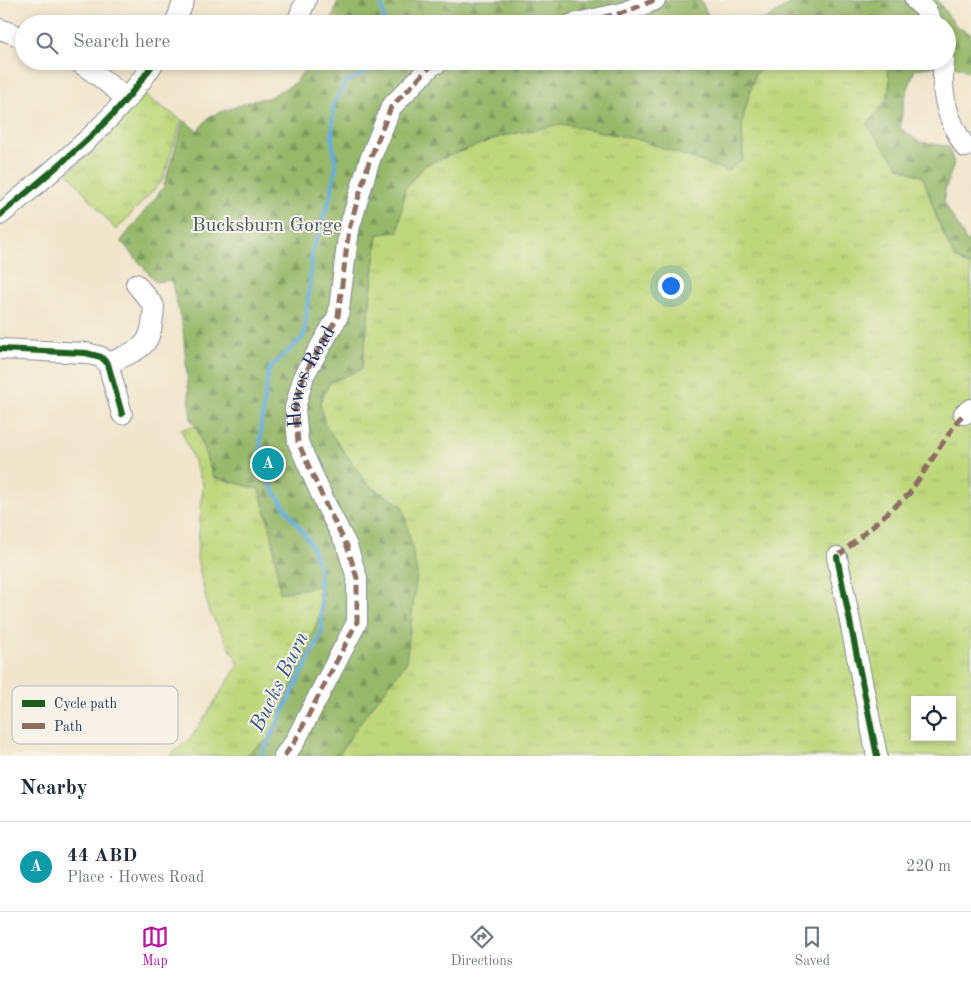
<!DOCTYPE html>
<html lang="en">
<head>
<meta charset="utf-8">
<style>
  :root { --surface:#fff; --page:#f2f2f3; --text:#1f2937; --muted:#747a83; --line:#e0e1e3; --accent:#b5179e }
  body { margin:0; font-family:"Old Standard TT",serif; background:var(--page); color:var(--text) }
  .controls { position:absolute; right:15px; bottom:15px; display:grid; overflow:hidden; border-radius:0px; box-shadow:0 2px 8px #0003 }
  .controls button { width:45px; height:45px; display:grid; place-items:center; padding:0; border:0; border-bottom:1px solid var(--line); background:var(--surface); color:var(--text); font:25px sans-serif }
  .you { position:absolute; left:670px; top:285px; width:18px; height:18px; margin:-12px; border:4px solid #fff; border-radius:50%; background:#1a73e8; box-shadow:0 0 0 8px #1a73e833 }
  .badge { display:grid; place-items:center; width:32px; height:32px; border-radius:50%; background:var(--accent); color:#fff; font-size:16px; font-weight:700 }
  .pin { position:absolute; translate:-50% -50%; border:2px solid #fff; box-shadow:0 1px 5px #0006 }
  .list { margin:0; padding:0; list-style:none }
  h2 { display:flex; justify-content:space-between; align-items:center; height:65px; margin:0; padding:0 20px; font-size:21px }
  h2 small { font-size:16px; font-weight:400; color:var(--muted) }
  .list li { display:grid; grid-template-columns:32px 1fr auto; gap:15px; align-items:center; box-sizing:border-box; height:90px; padding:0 20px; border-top:1px solid var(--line) }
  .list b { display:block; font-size:19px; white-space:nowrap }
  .list p { margin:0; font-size:16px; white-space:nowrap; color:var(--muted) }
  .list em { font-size:16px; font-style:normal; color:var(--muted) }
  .icon { flex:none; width:28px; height:28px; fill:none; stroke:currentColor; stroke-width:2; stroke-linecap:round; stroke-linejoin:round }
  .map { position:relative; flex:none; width:971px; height:756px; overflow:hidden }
  .search { position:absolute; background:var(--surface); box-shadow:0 2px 8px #0003; left:15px; right:15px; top:15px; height:55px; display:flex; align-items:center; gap:12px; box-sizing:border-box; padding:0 18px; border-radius:28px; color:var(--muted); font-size:19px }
  .sheet { height:155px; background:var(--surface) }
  nav { display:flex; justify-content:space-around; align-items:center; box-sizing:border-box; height:70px; border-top:1px solid var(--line); background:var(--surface); font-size:14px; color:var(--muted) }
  nav a { display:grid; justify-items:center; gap:2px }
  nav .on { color:var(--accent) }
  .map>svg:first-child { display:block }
  .grass { fill:url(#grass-tufts); stroke:#6d836c; fill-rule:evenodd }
  .forest { fill:url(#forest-firs); stroke:#597464 }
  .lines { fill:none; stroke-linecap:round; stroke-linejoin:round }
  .stream { stroke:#65addc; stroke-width:4 }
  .minor-casing { stroke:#868a95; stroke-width:22 }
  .minor { stroke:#fff; stroke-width:20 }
  .quiet { stroke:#8d6e63; stroke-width:5; stroke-dasharray:10 5; stroke-linecap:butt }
  .cycleway-casing { stroke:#f7f3e8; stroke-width:9 }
  .cycleway { stroke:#1b5e20; stroke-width:6 }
  .labels { text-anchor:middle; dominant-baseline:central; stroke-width:4; stroke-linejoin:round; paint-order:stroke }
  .park-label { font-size:20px; fill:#445965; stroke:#f7f3e8 }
  .street-label { font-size:20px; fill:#1b2f5e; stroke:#f7f3e8 }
  .water-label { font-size:21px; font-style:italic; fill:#315584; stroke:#f7f3e8 }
  .key { fill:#f7f3e8; stroke:#b5b8bf; stroke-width:1 }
  .key-label { font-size:14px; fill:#1b2f5e }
</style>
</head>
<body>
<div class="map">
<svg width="971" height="756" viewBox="0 0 971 756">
  <defs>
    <pattern id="grass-tufts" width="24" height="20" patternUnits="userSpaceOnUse" patternTransform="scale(1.25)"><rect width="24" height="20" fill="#bfd77b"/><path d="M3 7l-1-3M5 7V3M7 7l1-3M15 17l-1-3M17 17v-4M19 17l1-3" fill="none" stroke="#a4b96d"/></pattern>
    <pattern id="forest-firs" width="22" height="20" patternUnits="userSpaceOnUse" patternTransform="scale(1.25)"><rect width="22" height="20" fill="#97b86b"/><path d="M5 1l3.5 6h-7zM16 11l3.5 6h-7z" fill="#7a965b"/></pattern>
  </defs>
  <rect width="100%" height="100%" fill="#f7f3e8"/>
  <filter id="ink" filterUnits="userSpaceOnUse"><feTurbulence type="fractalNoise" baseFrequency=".02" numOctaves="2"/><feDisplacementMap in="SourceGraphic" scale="10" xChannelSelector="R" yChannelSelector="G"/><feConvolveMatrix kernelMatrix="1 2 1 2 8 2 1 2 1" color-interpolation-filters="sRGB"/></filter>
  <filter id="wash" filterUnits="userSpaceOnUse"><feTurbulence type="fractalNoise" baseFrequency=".0096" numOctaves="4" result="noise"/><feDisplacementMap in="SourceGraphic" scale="20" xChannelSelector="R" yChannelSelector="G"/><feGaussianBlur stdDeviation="1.12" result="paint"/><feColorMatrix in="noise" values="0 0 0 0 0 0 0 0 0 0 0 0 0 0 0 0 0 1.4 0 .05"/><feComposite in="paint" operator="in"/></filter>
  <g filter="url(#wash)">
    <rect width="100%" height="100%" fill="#f1e5cc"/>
    <path class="grass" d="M766,61H883L890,74L888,98L899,167L923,177L939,224L955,258L971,267V756H338L358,725L403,506L368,485L324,424L320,402L330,382L362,369L378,234L398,232L405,188L425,165L502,136L562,124L743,159L742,121L755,74ZM915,700H952V737H915Z
      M144,95L182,120L162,181L116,230L68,173L108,137Z
      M196,426L213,477L259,489L272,534L318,585L321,613L270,738L244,756H169L192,737L239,664L208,609L197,558L203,484L181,429Z"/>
    <path class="forest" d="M338,0H701L712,24H331Z
      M795,0H937L957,27L971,34V75C957,60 934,67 915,69L904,100L900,128L919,142L948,146L954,163L945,190L944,202L967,242H971V267L955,258L939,224L923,177L899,167L867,125C885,103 899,90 883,61H947V24H739L767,19Z
      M311,61H766L755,74L742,121L743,159L728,171L640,140L562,124L502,136L425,165L405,188L398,232L378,234L362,369L330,382L320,402L324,424L368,485L403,506L417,573L406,663L358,725L338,756H244L270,738L321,613L318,586L280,593L272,534L259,489L213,477L196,426L191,420L183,329L171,280L156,282L121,241L163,188L184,120L197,131L210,116L254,100L268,98L295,83Z"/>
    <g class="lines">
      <path class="stream" d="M381,0L385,24
        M261,756L322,632L319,568L311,544L277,496L260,466L261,424L269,369L304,336L310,281L312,252L331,195L336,165L332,139L333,105L346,82L369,70L390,66L391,61"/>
    </g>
  </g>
  <g filter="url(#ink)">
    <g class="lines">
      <defs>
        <path id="minor" d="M915,0L926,10L933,24
          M175,24L184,0
          M296,24L306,0
          M573,24L622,13L655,0
          M0,29L24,38
          M77,61L96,74L126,98
          M944,61C940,95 947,118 965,147
          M0,215C55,168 115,123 155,61
          M0,349L86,353L101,357L108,364L122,414
          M108,364C144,346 151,350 154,306L136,284
          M964,414L971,409
          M837,557L877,756
          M284,756L294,743L357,622V578L347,546L326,505L298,442L295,408L304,375L338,316L349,229L369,162L391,107L431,66L441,61"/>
      </defs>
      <use href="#minor" class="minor-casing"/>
      <use href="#minor" class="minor"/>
      <g class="quiet">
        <path d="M573,24L622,13L655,0"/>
        <path d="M837,557L909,494L958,420L964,414"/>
        <path id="s1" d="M284,756L294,743L357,622V578L347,546L326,505L298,442L295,408L304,375L338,316L349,229L369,162L391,107L431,66L441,61"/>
      </g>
      <defs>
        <path id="cycleway" d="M0,215C55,168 115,123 155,61
          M0,349L86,353L101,357L108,364L122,414
          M837,557L877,756"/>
      </defs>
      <use href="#cycleway" class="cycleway-casing"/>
      <use href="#cycleway" class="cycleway"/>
    </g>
  </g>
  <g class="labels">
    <g class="park-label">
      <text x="267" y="226">Bucksburn Gorge</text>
    </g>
    <g class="street-label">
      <text stroke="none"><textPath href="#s1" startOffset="414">Howes Road</textPath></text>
    </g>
    <g class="water-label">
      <text transform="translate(280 682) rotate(-64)">Bucks Burn</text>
    </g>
  </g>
  <rect x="12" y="686" width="166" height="58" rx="8" class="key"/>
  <rect x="22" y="700" width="23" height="7" fill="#1b5e20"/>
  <rect x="22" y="723" width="23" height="6" fill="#8d6e63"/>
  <g class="key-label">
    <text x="54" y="708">Cycle path</text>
    <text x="54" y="731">Path</text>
  </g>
</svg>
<div class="controls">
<button><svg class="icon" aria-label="locate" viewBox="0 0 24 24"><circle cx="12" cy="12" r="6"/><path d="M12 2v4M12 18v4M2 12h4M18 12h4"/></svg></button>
</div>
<div class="you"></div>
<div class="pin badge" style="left:268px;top:464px;background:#0f9aa8">A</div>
<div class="search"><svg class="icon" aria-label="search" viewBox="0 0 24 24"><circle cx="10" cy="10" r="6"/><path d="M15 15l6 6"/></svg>Search here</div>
</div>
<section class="sheet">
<h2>Nearby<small></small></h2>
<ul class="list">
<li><span class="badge" style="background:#0f9aa8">A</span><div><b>44 ABD</b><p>Place · Howes Road</p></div><em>220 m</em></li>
</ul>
</section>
<nav>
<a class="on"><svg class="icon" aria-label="map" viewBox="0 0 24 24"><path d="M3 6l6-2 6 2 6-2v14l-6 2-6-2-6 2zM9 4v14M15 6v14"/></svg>Map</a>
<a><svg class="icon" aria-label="directions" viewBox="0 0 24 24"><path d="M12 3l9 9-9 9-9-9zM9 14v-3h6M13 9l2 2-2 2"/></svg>Directions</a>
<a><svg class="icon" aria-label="saved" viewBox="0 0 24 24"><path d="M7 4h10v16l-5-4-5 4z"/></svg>Saved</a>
</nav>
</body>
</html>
